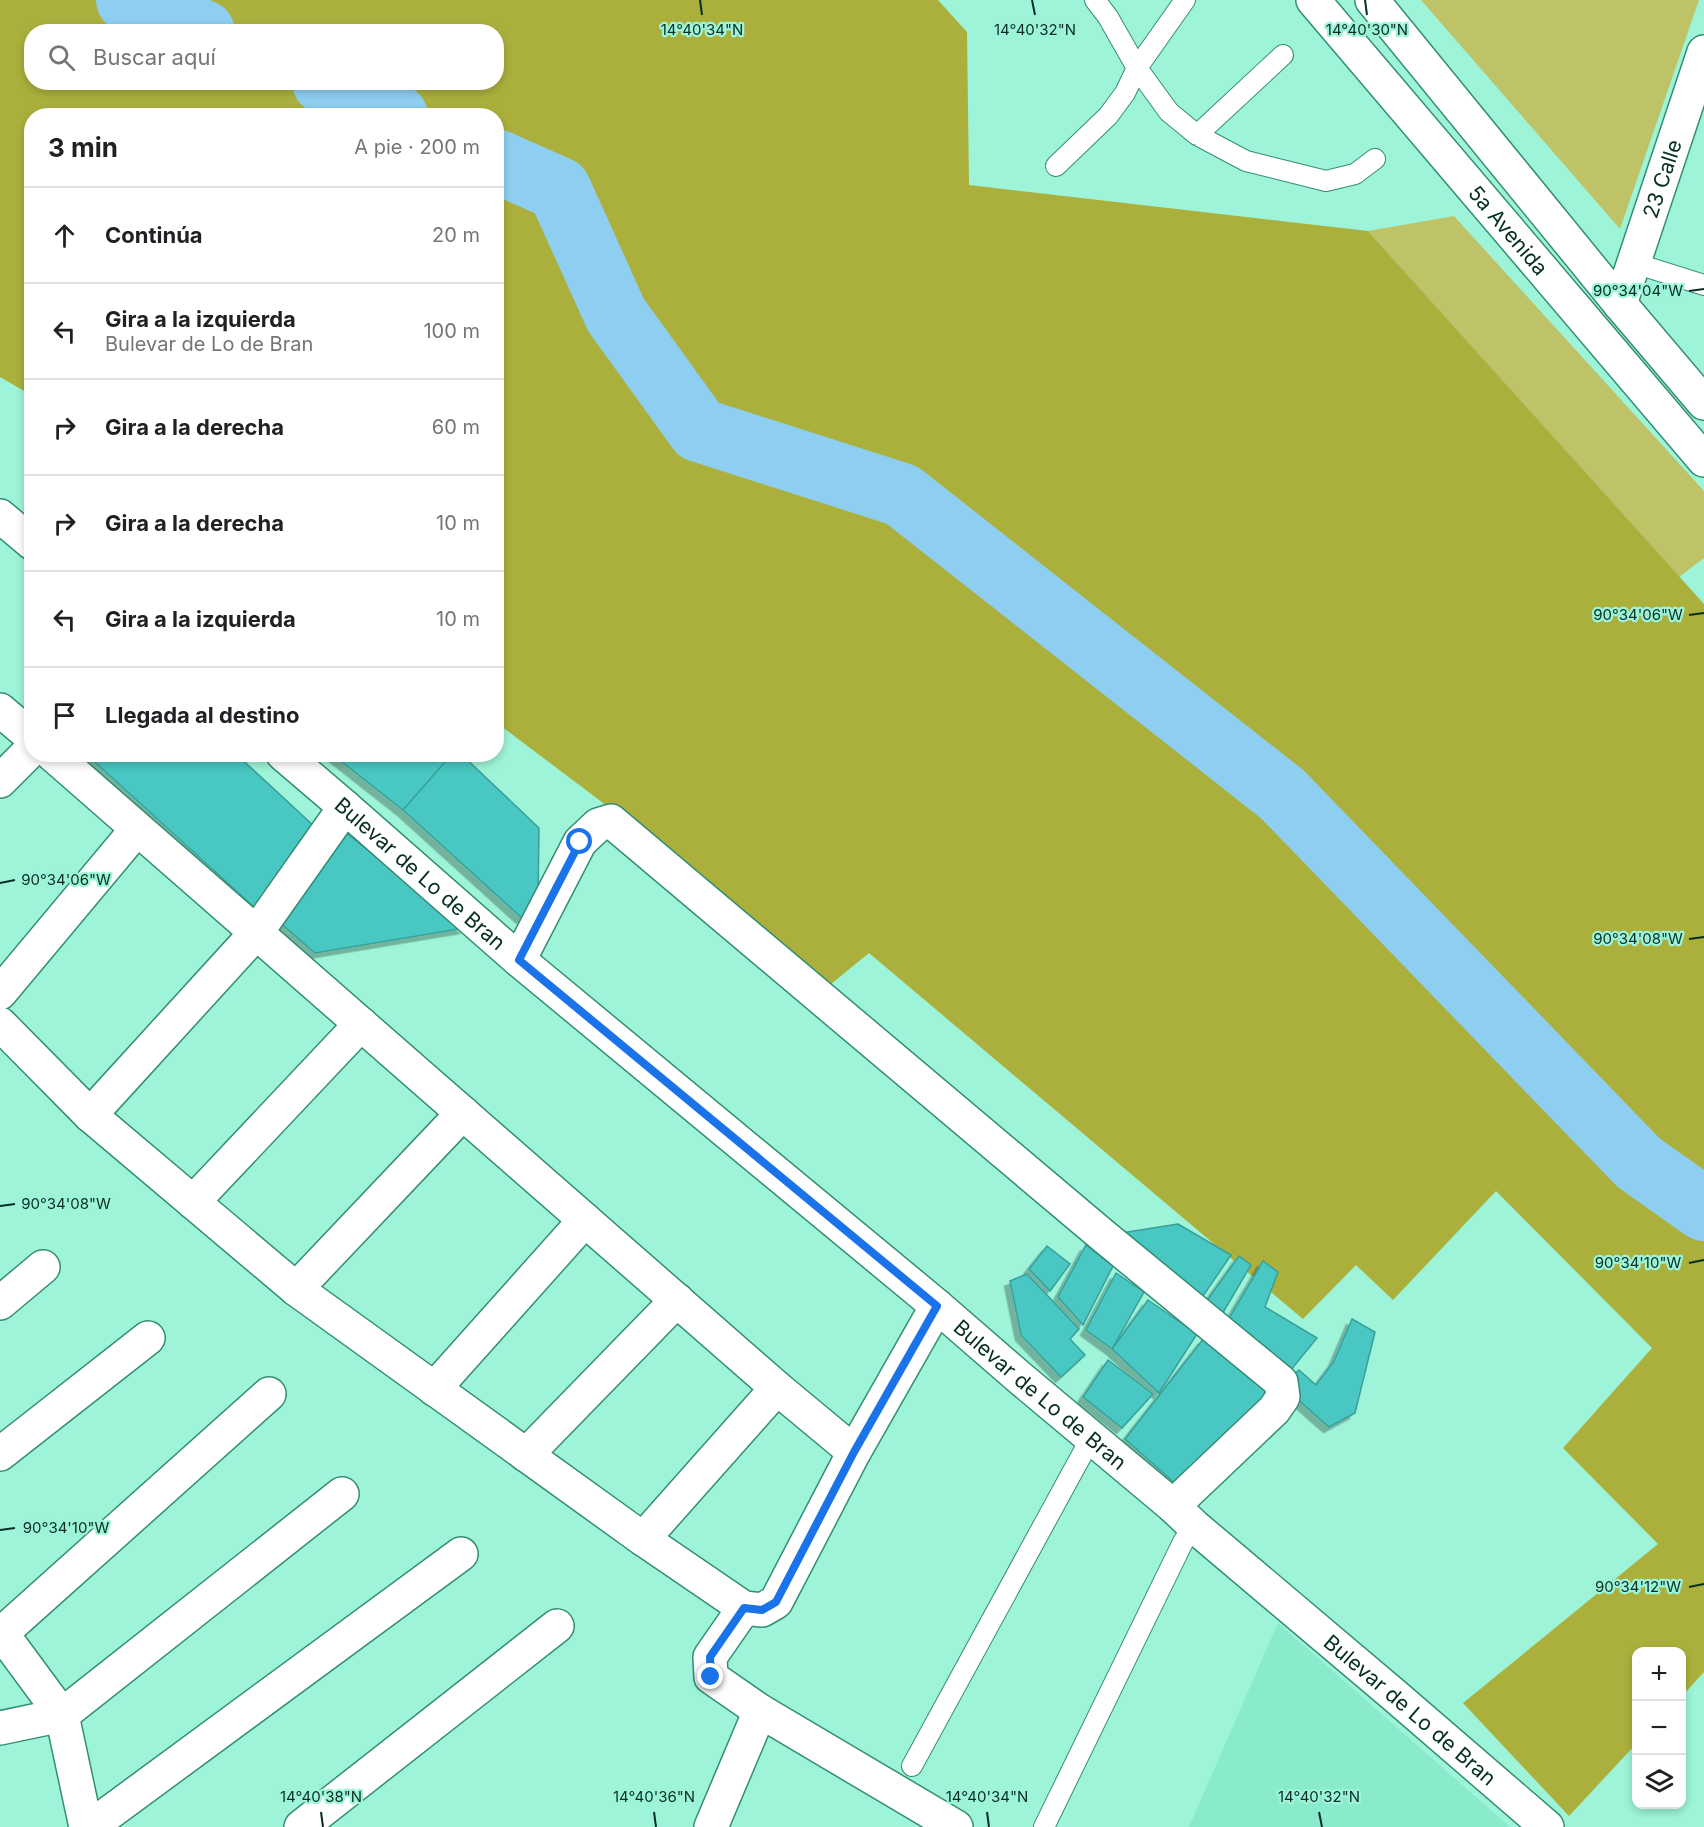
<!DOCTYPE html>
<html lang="es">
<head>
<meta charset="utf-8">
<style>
  :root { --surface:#fff; --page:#f6f6f6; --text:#202124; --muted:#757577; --line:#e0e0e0 }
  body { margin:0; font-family:Inter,sans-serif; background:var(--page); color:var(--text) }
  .controls { position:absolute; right:18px; bottom:18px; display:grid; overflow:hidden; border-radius:12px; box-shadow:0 3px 9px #0003 }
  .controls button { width:54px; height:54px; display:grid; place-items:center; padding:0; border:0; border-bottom:2px solid var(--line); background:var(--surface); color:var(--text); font:30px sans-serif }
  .stop { position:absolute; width:18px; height:18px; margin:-14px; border:4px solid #1a73e8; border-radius:50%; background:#fff }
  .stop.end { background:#1a73e8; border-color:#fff; box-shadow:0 2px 6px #0008 }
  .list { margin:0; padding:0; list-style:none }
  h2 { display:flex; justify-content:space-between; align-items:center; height:78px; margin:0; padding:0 24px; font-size:26px }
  h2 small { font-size:20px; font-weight:400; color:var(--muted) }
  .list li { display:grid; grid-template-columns:39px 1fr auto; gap:18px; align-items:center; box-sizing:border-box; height:96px; padding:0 24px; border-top:2px solid var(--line) }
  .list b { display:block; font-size:22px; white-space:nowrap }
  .list p { margin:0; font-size:20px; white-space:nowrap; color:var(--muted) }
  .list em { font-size:20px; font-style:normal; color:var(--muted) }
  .icon { flex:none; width:33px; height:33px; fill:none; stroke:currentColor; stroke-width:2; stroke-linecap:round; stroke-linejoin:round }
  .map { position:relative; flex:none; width:1704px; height:1827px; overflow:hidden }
  .search { position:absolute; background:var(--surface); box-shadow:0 3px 9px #0003; left:24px; top:24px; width:480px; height:66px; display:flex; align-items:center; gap:15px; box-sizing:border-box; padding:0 21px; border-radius:24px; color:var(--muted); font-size:22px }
  .panel { position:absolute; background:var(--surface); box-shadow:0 3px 9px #0003; left:24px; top:108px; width:480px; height:654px; border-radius:24px }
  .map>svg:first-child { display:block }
  .built { fill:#89eacc }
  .green { fill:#bec368 }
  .forest { fill:#abb03d; fill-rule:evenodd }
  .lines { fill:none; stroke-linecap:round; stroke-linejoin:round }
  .river { stroke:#8ecff1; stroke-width:64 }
  .building { fill:#4ac7c2; stroke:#389f9b; stroke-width:1.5; filter:url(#shadow) }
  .lane-casing { stroke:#348d75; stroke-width:22 }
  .street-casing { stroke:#348d75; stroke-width:36 }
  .secondary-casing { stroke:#348d75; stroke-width:36 }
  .lane { stroke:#fff; stroke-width:20 }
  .street { stroke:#fff; stroke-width:33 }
  .secondary { stroke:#fff; stroke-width:33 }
  .route { stroke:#1a73e8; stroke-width:8 }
  .ticks { fill:none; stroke:#072e24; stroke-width:2 }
  .labels { text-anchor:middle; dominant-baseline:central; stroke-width:4.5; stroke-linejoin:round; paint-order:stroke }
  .street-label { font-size:21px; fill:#072e24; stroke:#9df4d8 }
  .ticks-label { font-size:15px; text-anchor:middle; fill:#072e24; stroke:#9df4d8; stroke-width:4.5; stroke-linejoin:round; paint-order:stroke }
</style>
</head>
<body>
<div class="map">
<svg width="1704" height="1827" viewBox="0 0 1704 1827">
  <defs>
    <filter id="shadow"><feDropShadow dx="-5.5" dy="5.5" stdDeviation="0" flood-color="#0004"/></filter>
  </defs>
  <rect width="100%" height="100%" fill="#9df4d8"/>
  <path class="built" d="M1278,1623L1510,1827H1189Z"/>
  <path class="green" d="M1421,0H1699L1620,229Z
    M1454,216L1704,491V558L1679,577L1368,231Z"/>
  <path class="forest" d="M0,0H938L967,32L969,185L1368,231L1704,604V1672L1682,1696V1652H1636V1744L1569,1816L1463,1703L1658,1544L1563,1448L1652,1348L1496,1191L1393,1300L1356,1265L1303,1319L869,953L831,984L615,812L497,723L496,116H32L31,395L0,377ZM32,32H496V82H32Z"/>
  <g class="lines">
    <path class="river" d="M128,0L203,32
      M324,82L396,116
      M496,161L559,189L616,315L699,430L902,495L1282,794L1639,1163L1704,1209"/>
  </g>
  <path class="building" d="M86,754H236L315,827L255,908Z
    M332,754H452L403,810Z
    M452,754H461L539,828L538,899L522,918L403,810Z
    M339,827L465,928L315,953L278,921Z
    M1178,1224L1231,1255L1199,1302L1115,1234Z
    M1086,1245L1113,1266L1083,1325L1058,1297Z
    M1047,1246L1070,1264L1050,1291L1029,1269Z
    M1239,1256L1251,1265L1221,1316L1203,1306Z
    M1263,1261L1278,1272L1265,1307L1317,1338L1290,1371L1228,1320Z
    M1116,1273L1144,1292L1112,1349L1086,1330Z
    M1027,1274L1079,1329L1070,1339L1085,1355L1061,1377L1021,1335L1010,1281Z
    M1148,1300L1197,1334L1159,1393L1112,1349Z
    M1352,1319L1375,1332L1355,1413L1329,1427L1296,1398L1285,1382L1299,1370L1316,1385L1334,1361Z
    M1204,1338L1275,1394L1177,1485L1125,1439Z
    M1108,1360L1153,1394L1122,1428L1083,1397Z"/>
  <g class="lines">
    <defs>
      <path id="lane" d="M1185,0L1137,68L1169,112L1197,135L1246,161L1326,181L1355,174L1375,159
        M1197,135L1283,55
        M1056,166L1108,116L1125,93L1137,68L1108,17L1095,0
        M1634,263L1704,285
        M912,1766L1091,1438
        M1044,1827L1183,1542L1194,1526"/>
      <g id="street">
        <path id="s1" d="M1313,0L1704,460"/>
        <path d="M1372,0L1620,304L1704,403"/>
        <path id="s2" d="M1620,304L1704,52"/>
        <path d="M0,710L32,737"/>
        <path d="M52,754L777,1388L854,1452"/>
        <path d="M0,781L32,749"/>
        <path d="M519,960L580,842L598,825L611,821L1101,1234L1281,1382L1283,1397L1274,1410L1173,1506"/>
        <path d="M0,993L137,829"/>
        <path d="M0,1024L90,1115L296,1289L643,1539L744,1608L762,1610L776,1602L854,1452L937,1306"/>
        <path d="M90,1115L256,933L345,807"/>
        <path d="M193,1202L361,1024"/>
        <path d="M296,1289L463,1113"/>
        <path d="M0,1303L43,1267"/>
        <path d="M434,1389L585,1220"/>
        <path d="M0,1454L148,1338"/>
        <path d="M526,1455L677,1300"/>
        <path d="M643,1539L777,1388"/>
        <path d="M744,1608L710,1657L711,1677L760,1711L956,1827"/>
        <path d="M2,1633L269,1394"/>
        <path d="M0,1728L62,1715L342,1494"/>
        <path d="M90,1827L461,1554"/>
        <path d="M301,1827L557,1626"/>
        <path d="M711,1827L760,1711"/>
      </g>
      <g id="secondary">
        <path d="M0,516L32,543"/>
        <path id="s3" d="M283,754L345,807L519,960L937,1306L1020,1378L1173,1506L1194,1526L1394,1695L1547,1827"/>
        <path d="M0,1631L62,1715L86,1827"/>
      </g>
    </defs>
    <use href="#lane" class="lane-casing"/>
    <use href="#street" class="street-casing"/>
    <use href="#secondary" class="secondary-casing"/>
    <use href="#lane" class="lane"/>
    <use href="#street" class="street"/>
    <use href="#secondary" class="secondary"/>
  </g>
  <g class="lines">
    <path class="route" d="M580,842L519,960L937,1306L854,1452L776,1602L762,1610L744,1608L710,1657L711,1677"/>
  </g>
  <path class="ticks" d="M700,0L702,15M1032,0L1035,15M1365,0L1367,15M1689,291L1704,289M1689,615L1704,613M0,883L15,880M1689,939L1704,937M0,1206L15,1204M1689,1263L1704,1260M0,1530L15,1528M1689,1587L1704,1584M321,1812L323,1827M654,1812L656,1827M987,1812L989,1827M1319,1812L1322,1827"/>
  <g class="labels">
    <g class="street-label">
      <text stroke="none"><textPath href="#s2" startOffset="132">23 Calle</textPath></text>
      <text stroke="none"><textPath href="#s1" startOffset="302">5a Avenida</textPath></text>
      <text stroke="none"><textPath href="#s3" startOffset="182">Bulevar de Lo de Bran</textPath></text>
      <text stroke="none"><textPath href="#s3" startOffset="992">Bulevar de Lo de Bran</textPath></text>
      <text stroke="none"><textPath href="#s3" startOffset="1478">Bulevar de Lo de Bran</textPath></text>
    </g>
  </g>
  <g class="ticks-label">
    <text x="702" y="35">14°40'34"N</text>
    <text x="1035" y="35">14°40'32"N</text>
    <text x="1367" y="35">14°40'30"N</text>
    <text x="1638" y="296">90°34'04"W</text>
    <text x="1638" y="620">90°34'06"W</text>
    <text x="66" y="885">90°34'06"W</text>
    <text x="1638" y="944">90°34'08"W</text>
    <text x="66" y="1209">90°34'08"W</text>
    <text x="1638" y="1268">90°34'10"W</text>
    <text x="66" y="1533">90°34'10"W</text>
    <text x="1638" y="1592">90°34'12"W</text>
    <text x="321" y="1802">14°40'38"N</text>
    <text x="654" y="1802">14°40'36"N</text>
    <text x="987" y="1802">14°40'34"N</text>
    <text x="1319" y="1802">14°40'32"N</text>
  </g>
</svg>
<div class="controls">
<button>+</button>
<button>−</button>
<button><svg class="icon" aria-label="layers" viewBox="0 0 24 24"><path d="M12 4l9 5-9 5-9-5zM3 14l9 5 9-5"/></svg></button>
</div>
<div class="stop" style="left:580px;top:842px"></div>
<div class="stop end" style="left:711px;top:1677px"></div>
<div class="search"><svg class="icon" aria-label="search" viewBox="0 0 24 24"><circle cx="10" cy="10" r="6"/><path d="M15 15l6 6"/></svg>Buscar aquí</div>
<section class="panel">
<h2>3 min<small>A pie · 200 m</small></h2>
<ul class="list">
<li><svg class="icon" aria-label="ahead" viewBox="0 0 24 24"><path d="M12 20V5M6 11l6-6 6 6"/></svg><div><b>Continúa</b></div><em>20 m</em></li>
<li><svg class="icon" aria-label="left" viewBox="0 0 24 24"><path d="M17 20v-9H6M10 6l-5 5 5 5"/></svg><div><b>Gira a la izquierda</b><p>Bulevar de Lo de Bran</p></div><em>100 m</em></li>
<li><svg class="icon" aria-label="right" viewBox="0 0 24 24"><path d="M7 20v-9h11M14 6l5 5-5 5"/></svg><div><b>Gira a la derecha</b></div><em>60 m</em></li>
<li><svg class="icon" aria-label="right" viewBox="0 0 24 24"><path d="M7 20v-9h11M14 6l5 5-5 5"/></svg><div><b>Gira a la derecha</b></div><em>10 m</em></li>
<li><svg class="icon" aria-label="left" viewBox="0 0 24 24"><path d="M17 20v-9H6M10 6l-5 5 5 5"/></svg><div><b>Gira a la izquierda</b></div><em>10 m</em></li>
<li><svg class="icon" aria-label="arrive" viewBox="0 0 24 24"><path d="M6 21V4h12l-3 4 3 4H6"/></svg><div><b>Llegada al destino</b></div></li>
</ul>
</section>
</div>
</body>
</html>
